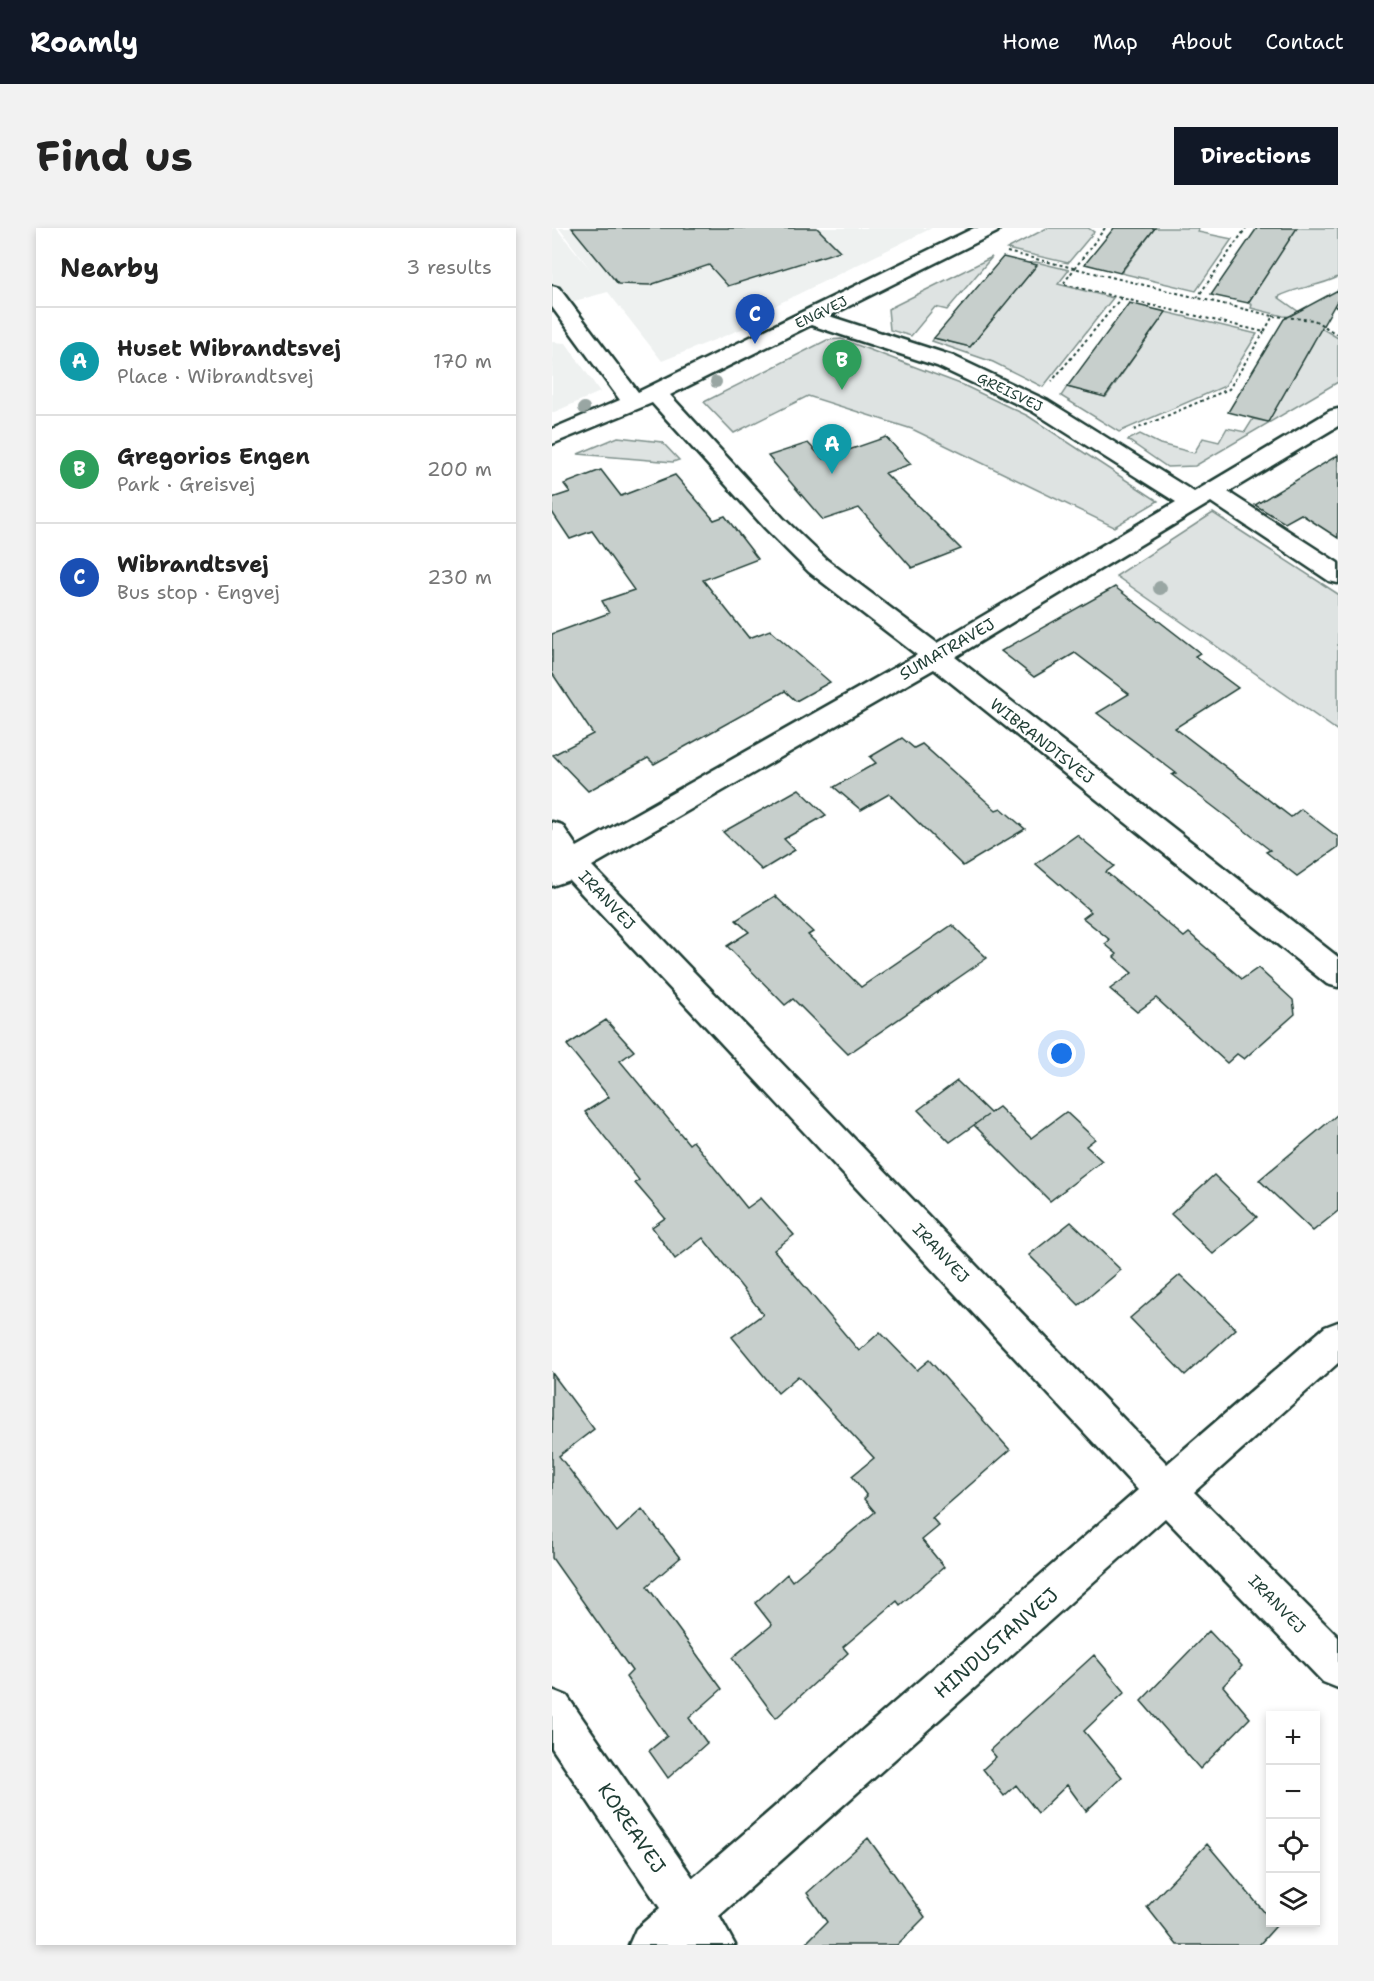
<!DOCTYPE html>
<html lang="en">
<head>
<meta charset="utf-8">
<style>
  :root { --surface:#fff; --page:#f2f2f2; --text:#222; --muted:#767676; --line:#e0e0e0; --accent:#111827 }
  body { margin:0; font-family:"Shantell Sans",sans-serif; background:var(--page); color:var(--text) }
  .controls { position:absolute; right:18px; bottom:18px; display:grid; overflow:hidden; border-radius:0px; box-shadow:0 3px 9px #0003 }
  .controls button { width:54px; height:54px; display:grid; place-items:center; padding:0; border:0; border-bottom:2px solid var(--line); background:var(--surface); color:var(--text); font:30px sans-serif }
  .you { position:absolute; left:510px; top:826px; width:21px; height:21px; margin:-15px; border:4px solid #fff; border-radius:50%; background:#1a73e8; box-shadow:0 0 0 9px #1a73e833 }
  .badge { display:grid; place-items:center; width:39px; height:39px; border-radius:50%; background:var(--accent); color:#fff; font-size:20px; font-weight:700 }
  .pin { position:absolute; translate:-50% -50px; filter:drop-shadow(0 2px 3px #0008) }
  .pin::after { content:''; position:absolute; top:32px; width:21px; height:18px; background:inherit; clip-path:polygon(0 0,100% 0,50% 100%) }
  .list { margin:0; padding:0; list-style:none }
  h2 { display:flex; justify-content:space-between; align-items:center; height:78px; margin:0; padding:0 24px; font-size:26px }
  h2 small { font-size:20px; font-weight:400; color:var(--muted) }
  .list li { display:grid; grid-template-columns:39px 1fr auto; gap:18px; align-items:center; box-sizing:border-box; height:108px; padding:0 24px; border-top:2px solid var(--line) }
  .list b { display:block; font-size:22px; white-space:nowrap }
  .list p { margin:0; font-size:20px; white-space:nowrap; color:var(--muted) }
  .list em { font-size:20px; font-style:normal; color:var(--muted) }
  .icon { flex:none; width:33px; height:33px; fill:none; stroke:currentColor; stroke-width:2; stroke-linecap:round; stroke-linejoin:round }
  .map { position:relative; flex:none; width:786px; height:1717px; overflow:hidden; border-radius:0px }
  header { display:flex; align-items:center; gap:36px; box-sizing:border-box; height:84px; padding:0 30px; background:var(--accent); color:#fff }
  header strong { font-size:28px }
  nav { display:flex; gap:33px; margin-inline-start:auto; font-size:21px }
  .intro { display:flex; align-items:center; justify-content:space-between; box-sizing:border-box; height:144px; padding:0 36px }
  h1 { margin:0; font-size:42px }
  .button { padding:15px 27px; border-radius:0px; background:var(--accent); color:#fff; font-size:21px; font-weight:700 }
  main { display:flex; gap:36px; padding:0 36px }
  aside { flex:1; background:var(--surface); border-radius:0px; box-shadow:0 3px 9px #0003 }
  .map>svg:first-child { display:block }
  .built { fill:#eef1f0 }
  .green { fill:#dee3e2; stroke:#7e908b; stroke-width:1.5 }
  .building { fill:#c7cfcc; stroke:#1f3d34; stroke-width:1.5 }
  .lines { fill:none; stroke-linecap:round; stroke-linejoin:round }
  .minor-casing { stroke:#1f3d34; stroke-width:5 }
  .path { stroke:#1f3d34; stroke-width:2; stroke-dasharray:3 3; stroke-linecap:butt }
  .minor { fill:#fff; fill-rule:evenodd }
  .tree { fill:#99a6a3 }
  .labels { text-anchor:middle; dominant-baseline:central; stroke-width:4.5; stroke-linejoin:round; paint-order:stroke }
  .far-street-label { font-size:14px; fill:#1f3d34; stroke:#fff }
  .street-label { font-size:16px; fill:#1f3d34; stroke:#fff }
  .near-street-label { font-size:20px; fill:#1f3d34; stroke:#fff }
</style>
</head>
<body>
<header>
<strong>Roamly</strong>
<nav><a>Home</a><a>Map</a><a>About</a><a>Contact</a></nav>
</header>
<div class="intro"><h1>Find us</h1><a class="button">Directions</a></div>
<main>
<aside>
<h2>Nearby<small>3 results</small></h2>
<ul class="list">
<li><span class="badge" style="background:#0f9aa8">A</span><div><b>Huset Wibrandtsvej</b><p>Place · Wibrandtsvej</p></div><em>170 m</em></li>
<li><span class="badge" style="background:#2e9e5b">B</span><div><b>Gregorios Engen</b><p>Park · Greisvej</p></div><em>200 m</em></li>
<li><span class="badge" style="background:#1a4fb4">C</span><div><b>Wibrandtsvej</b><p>Bus stop · Engvej</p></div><em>230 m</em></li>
</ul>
</aside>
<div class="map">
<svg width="786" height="1717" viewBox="0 0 786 1717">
  <rect width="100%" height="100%" fill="#fff"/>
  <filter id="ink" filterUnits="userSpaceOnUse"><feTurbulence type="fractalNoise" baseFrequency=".0167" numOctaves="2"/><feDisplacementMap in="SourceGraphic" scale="12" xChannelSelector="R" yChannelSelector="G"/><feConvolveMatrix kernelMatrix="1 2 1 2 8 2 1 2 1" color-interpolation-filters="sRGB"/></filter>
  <g filter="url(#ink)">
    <path class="built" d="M0,0H4L38,41L7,0H380L224,77L202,96L110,133L56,64L0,79Z
      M0,114L14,115L48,164L0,185Z"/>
    <path class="green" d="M495,0H536L542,4L516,35L455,21Z
      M603,0H647L646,4L680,11L644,63L569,45Z
      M744,0H786V49C764,60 746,58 726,69L754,89L731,88L699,80L700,77L696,75Z
      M440,29L395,82L383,79L359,108L338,102L336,81Z
      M484,34L517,42L506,56L561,70L491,159L441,134L380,113L382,110L418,119L479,44L471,42L477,35Z
      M605,82L705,106L673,158L567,204L509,168L515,159L554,169L608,92Z
      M759,94L786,110V154L643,238L615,239L576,212L588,206L608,216L642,225L651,210L667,214L675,200L693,204L701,191L716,194L761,115Z
      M289,111L411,157L476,188L606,273L562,299L360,201L256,168L182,205L152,174L275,112Z
      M66,209L110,214L127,232L121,234L26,226Z
      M661,285L786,366V503L564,348Z"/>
    <path class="building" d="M20,0H265L288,23L176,58L157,37L98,57L66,56Z
      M562,0H603L568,45L533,36Z
      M705,0H745L696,75L659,67Z
      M451,29L485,37L418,119L382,110Z
      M786,62V71L716,194L676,184L732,91Z
      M577,75L614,84L553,169L515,159Z
      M334,209L359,236L333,245L409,321L360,340L307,280L271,292L216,228L256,215L271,231Z
      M786,227V310L749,286L733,295L703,277Z
      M49,242L69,268L123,247L162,292L173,288L206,331L151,352L197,410L218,402L278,454L244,473L233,463L102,536L96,530L36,563L1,527L41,506L0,445V406L57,385L50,373L82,362L40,303L18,311L0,284V270L18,264L12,256Z
      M563,359L648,425L643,428L686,460L623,500L739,589L749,581L786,609V619L745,648L714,624L718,622L620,547L624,545L545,485L577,466L523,425L482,449L449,423Z
      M350,510L362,520L370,516L444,582L449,580L473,601L411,638L337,566L309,582L282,559L324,535L318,529Z
      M247,561L274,587L232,611L243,622L210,642L171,604Z
      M525,607L562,638L554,644L632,709L637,705L690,751L706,740L741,772L743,786L692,831L685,826L675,835L604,770L585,784L558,761L580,745L562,729L565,726L553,716L558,712L531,690L539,684L484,636Z
      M223,668L261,704L256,707L309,759L400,697L435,730L296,826L241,771L233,777L175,718L197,704L184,692Z
      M54,792L82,823L68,833L137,916L141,913L195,980L209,970L242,1007L222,1022L307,1123L328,1104L365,1142L377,1132L458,1222L380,1290L387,1298L370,1312L392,1339L348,1377L345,1373L291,1419L296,1425L224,1490L180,1430L220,1397L203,1375L235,1346L240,1353L323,1284L312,1271L315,1268L300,1248L322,1230L246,1148L226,1165L180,1109L211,1086L151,1010L123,1031L100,999L113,990L83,955L87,952L33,884L57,869L15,817Z
      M405,853L438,885L447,879L479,910L514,884L543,911L534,918L550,933L498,973L422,897L436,887L398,914L366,882Z
      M786,886V983L761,1003L707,952Z
      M662,947L705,989L661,1026L619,986Z
      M519,994L569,1042L527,1077L477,1027Z
      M628,1047L684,1101L633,1147L578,1090Z
      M0,1145L42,1201L7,1228L65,1304L90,1281L128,1330L95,1358L170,1461L137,1490L155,1515L116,1550L97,1523L115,1508L74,1449L80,1443L0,1330Z
      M657,1403L690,1438L671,1458L698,1490L648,1541L589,1473Z
      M542,1427L573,1464L532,1503L570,1549L534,1583L515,1557L486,1585L464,1557L452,1568L431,1541L444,1529L438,1522Z
      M316,1610L373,1689L345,1717H252L275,1694L255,1665Z
      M655,1616L724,1698L707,1717H625L595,1679Z"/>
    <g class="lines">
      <defs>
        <path id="minor" d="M422,0H448L445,4L277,88L401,128L496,173L642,264L778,183L786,181V198L676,264L786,335V355L777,353L659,274L403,429L786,729V759L775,756L382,441L40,638L615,1236L773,1099L786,1094V1135L642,1264L786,1409V1460L771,1454L613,1290L167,1688L183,1717H77L84,1701L108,1680L0,1520V1462L15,1468L141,1650L586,1262L17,652L0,658V594L10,597L25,619L365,427L257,344L213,300L100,175L0,216V201L68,172L0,79V58L7,60L86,164ZM259,97L385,138L480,183L624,274L385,415L275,332L231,290L118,167Z"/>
      </defs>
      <use href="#minor" class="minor-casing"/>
      <path class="path" d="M553,0L511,56L569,70
        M455,24L721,88L712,104L569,70L500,153
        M645,70L694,0
        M783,78L786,81
        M721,88L762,92L786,107
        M582,202L677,161L712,104"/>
      <use href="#minor" class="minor"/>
    </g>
    <g class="tree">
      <circle cx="164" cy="154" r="6"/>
      <circle cx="32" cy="180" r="6"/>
      <circle cx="608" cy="360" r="7"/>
    </g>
  </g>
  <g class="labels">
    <g class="far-street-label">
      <text transform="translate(269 84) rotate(-26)">ENGVEJ</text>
      <text transform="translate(458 164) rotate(26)">GREISVEJ</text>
    </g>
    <g class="street-label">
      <text transform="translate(395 421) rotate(-30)">SUMATRAVEJ</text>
      <text transform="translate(490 513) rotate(38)">WIBRANDTSVEJ</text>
      <text transform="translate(55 672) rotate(47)">IRANVEJ</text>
      <text transform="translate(389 1025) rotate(47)">IRANVEJ</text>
      <text transform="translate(725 1376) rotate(46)">IRANVEJ</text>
    </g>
    <g class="near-street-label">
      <text transform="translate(444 1415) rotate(-41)">HINDUSTANVEJ</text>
      <text transform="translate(80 1600) rotate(56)">KOREAVEJ</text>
    </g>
  </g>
</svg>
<div class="controls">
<button>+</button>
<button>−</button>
<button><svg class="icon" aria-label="locate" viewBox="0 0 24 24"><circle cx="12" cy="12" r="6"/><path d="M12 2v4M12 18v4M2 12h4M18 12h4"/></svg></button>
<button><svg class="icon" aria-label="layers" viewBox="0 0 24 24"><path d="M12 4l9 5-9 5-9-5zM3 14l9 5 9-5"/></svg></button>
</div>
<div class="you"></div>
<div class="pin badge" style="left:280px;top:246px;background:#0f9aa8">A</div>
<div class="pin badge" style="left:290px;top:162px;background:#2e9e5b">B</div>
<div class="pin badge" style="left:203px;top:116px;background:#1a4fb4">C</div>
</div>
</main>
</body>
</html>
